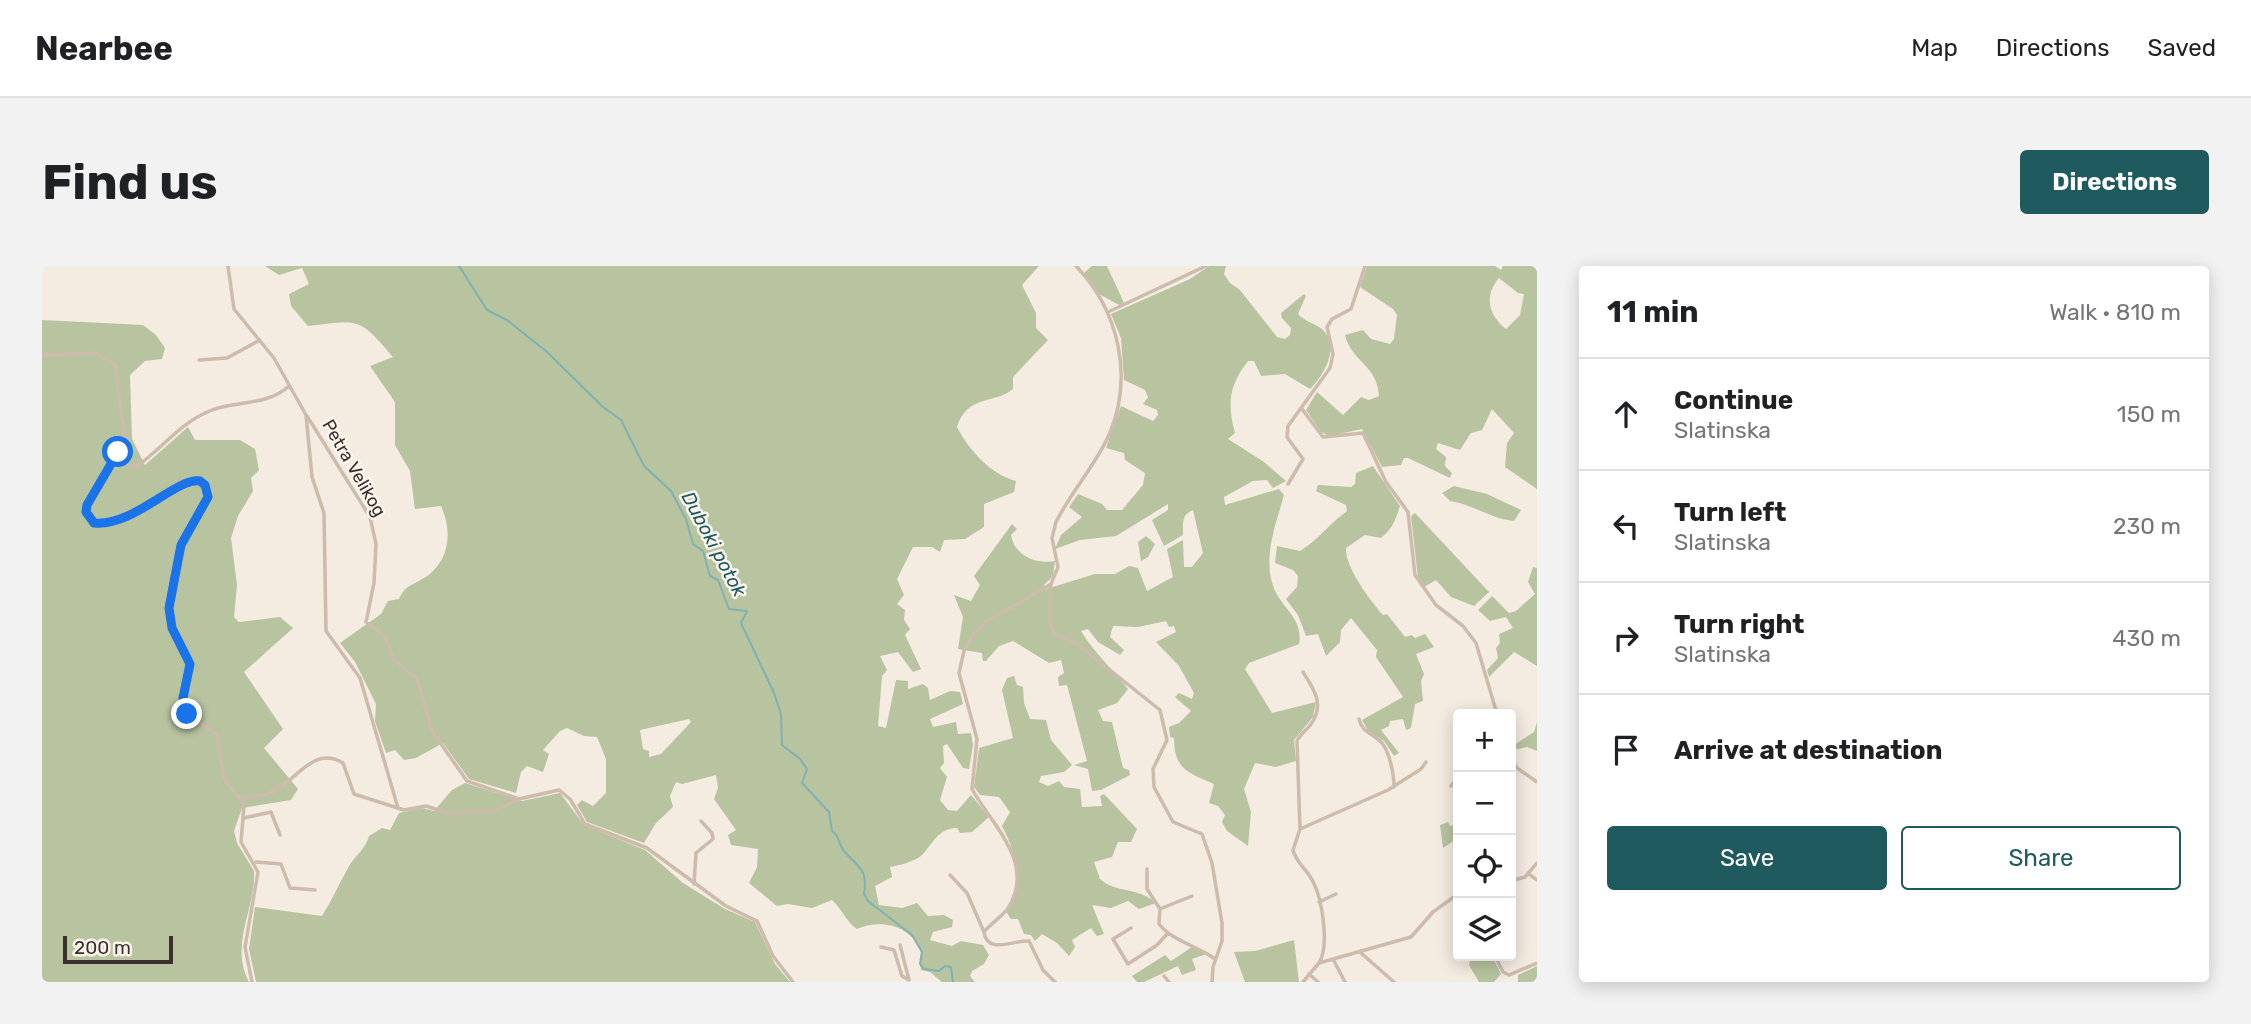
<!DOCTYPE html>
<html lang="en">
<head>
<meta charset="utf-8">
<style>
  :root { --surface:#fff; --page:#f2f2f2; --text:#202124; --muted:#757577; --line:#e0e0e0; --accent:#1f5a5e }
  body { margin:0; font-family:Rubik,sans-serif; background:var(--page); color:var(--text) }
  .controls { position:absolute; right:21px; bottom:21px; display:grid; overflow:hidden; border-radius:7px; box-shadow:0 4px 18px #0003 }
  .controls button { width:63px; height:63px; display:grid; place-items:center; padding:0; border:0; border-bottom:2px solid var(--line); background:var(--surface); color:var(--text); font:35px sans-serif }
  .scale { position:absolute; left:21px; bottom:18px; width:110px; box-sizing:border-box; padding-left:7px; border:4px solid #3b302b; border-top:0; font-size:19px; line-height:24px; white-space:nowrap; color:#3b302b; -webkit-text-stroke:5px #fbf5ee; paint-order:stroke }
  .stop { position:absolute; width:21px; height:21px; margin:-16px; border:5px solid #1a73e8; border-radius:50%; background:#fff }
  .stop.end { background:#1a73e8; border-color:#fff; box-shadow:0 2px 7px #0008 }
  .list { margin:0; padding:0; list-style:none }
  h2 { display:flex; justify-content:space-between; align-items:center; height:91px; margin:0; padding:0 28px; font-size:30px }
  h2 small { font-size:23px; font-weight:400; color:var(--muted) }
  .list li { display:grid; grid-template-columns:46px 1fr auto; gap:21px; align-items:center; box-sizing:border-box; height:112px; padding:0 28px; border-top:2px solid var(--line) }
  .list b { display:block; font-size:26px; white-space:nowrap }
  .list p { margin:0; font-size:23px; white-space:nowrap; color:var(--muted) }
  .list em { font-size:23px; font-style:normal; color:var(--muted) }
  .actions { display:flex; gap:14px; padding:21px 28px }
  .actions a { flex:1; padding:16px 0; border:2px solid var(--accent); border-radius:7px; text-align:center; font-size:24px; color:var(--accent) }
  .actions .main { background:var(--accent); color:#fff }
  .icon { flex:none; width:38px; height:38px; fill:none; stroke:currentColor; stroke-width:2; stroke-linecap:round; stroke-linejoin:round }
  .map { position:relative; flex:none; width:1495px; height:716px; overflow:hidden; border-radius:7px }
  header { display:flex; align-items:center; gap:42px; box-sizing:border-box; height:98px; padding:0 35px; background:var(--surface); border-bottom:2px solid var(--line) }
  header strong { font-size:33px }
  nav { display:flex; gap:38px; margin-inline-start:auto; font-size:24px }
  .intro { display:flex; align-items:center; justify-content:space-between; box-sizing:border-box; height:168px; padding:0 42px }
  h1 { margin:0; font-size:49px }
  .button { padding:18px 32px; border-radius:7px; background:var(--accent); color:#fff; font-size:24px; font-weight:700 }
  main { display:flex; gap:42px; padding:0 42px }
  aside { flex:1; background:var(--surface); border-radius:7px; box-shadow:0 4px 18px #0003 }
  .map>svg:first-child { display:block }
  .green { fill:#b8c4a0; fill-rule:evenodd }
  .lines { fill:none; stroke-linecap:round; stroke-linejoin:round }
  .stream { stroke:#7fb0b2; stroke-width:2 }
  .minor { stroke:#cdbbac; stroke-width:3.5 }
  .route { stroke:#1a73e8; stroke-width:9 }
  .labels { text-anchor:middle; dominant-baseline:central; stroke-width:5; stroke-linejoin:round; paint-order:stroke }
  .street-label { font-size:18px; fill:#3b302b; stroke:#fbf5ee }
  .water-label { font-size:19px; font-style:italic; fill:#1f5a5e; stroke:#fbf5ee }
</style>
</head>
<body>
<header>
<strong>Nearbee</strong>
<nav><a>Map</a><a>Directions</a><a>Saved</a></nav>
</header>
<div class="intro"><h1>Find us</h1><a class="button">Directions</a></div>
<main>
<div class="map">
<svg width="1495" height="716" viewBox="0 0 1495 716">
  <rect width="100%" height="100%" fill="#f4ebe1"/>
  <path class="green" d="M223,0H997L980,19L994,47V62L1006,74L971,111V123C954,138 925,128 915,161C927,184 948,208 974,215L972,226L942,238V261L923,273L902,274L898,286L890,281H871L855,313L862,329L855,338L863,344L862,354L868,363L863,369L879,403L871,406L856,386L838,390L845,404L840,410L836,460L844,462L854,414L866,415V423L881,418L886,422L888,434L908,425L918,426L921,438L888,453L891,461L914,456L916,468L929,467L931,479L927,503L921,502L905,478L901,480L902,497L898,502L905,511L898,534L906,544L915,545L929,529L947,551L930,566L918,567L915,562C897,562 891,577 880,589C872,596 858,599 848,601L850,611L833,620L837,639L860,642L875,637L886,650L902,649L911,654L910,661L891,666L888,674L910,680L919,675L941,679L947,689L942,698L930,705L928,710L933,716H900L888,706L879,704C877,697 880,694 879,687C872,660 838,652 815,663C805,657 800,643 790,634L770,642L746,638L735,640L707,617L715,601L716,583L689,579L686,569L694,564L672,533L676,522L674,509L640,518L634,516L628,530L631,541L614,557L602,577L545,556L535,539L540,534L551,540L564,527V493L555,471L542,470L525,462L518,465L501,484L507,488L501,506L485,500L479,506L474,527L427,513L401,477L374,492L362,494L353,484L344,487L333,455L334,438L313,396L298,377L339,348L346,335L357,333C363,317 379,317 390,306C409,289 409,261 399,240L373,243L368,205L353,179V136L328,100L351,91C317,51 318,54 266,60L249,40L247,28L267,18L260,2L237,9ZM647,453L649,456L619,488L607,491V485L601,483L598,464Z
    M1050,0H1065L1082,37L1077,39L1057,28L1042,7Z
    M1167,0H1184L1182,8L1188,17L1198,24L1235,71L1243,73L1248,69L1249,62L1240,52L1239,47L1262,28L1264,30L1256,48C1262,55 1272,57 1280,63C1299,81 1282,109 1268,123L1243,108L1219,110L1212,95H1206C1187,119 1185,138 1193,167L1186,173L1222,196L1244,215L1231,222L1225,214L1211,215L1182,231L1183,239L1237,223L1242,229C1234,258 1221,289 1231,320C1238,341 1262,352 1257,378L1207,397L1203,403L1230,447L1274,436L1271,451L1252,474L1254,495L1234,501L1213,497L1202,523L1209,546L1206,580L1185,565L1180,556L1183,549L1176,540L1167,537L1172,518C1146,507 1132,503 1132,472L1128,471L1127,461L1137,457L1149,445L1133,431L1137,427L1150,433L1152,427L1137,400L1114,376L1134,366L1132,360L1127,361L1124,355L1096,361L1071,360L1068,371L1082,384L1078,389L1056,376L1046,363L1039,365C1052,387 1071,403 1086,423L1075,437L1056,444L1061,455L1070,456L1081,502L1087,504L1088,509L1059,524L1050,525L1046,503L1032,499L1045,495L1025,419L1017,420L1016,411L1022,407L1019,394L1007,397L971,375L957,380L944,395H941L940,387L916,383L921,351L912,329L929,335L938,319L932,310L970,258L975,263L969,269C972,289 993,299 1013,295L1011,310L1002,319L1004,323L1053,308H1073L1087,300L1096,302L1105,325L1131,311L1125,283L1141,274L1142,301H1150L1161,287L1151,244C1139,249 1141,257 1141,269L1122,280L1110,254L1126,244V238L1074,270L1038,274L1013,283L1019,269L1040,251L1027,241L1036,228L1060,238L1065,244H1080L1101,219L1103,207L1083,194L1082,187L1064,182L1079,140L1111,155L1116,149L1115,144L1101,138L1106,131L1103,124L1082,114L1079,72L1069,48L1148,13Z
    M1325,0H1453L1459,4L1461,0H1495V223L1463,201L1465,177L1472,167L1450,143L1440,164L1429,167L1418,184L1396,177L1394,183L1404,191L1403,200L1410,207L1408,212L1366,192H1362L1359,199L1340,201L1320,163L1287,170L1279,166L1264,144L1275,126L1301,149L1319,131L1327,134L1337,130C1335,98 1310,97 1303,69L1321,64L1329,73L1348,78L1352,73L1355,49L1351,43L1318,21ZM1457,12L1476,27L1482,28L1478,49L1464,63C1446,49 1442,29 1457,12Z
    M0,54L101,59L114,69L123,82L120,93L103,95L88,109L90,173L103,199L146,161L153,174H198L213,183L217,204L209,212L211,225L196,250L189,272L195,319L192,351L197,356L238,351L251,362L202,406L241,463L222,482L256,523L249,534L200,542L192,565L195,577L212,605C214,643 187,678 207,716H0Z
    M1331,200L1358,240C1353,255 1351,262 1339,272L1323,269L1304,282C1303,301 1328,334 1341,349L1345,348L1363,371L1370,369L1373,372L1383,368L1392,381L1374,388L1382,408L1379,415L1381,435L1373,438L1369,462L1364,464L1361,453L1348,455L1347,460L1339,464L1357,487L1352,490L1342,475L1326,465L1320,454L1361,431L1334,391L1335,384L1309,352L1299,364L1298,376L1284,390L1276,368L1264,370L1256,349L1244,333L1255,321L1256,310L1251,304L1233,297L1235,280L1258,285C1276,274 1287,258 1305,245L1304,239L1274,225L1276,219L1309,221L1313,218L1314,207Z
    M1412,220L1445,228L1479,244L1472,255C1449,253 1430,238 1408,235L1400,227Z
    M1373,247L1447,326L1432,340L1409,331L1394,314L1382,321L1376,312L1369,250Z
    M1104,270L1113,278L1106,291L1099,295L1096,276Z
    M1491,301L1495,302V400L1472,386L1447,411L1445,404L1456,392L1454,382L1458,377L1457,368L1471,362L1464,351L1448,355L1436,344L1450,330L1467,347L1474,345L1493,328L1486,316Z
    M972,410L975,419L981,421L982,437L988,453L1004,454L1009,474L1030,499L1022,506L999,510L997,516L1006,520L1017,515L1022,521L1038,523L1040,541L1060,540L1058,530L1062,528L1095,563L1089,576H1076L1070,591L1052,596L1058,613C1075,628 1095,620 1114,637L1097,643L1086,635L1069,642L1050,639L1062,668L1055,670L1049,662L1030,674L1033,681L1027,690L1015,677L1000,668L993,675L989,669L982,668L976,653H969L963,644C982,616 974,587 960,560L968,546L957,531L938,529L932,521L937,482L971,472L960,424L965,412Z
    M1495,456V485L1485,481L1472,484V479L1492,466Z
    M423,517L480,535L518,527L542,559L603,584L641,617L683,643L713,656L733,698L748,716H214L207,683L213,641L280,650C290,634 297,618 306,602C312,590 324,583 327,570L340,562L348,564L357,547L380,542L392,545L410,524Z
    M1406,556L1408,560L1416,558V572L1401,582L1398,559Z
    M1252,674L1257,716H1203L1192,686L1213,685Z
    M1150,681L1164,688L1150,693L1154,704L1140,709L1136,700L1102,716H1095L1090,710L1123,689L1129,695Z
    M1429,690H1450L1459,708L1452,716H1437L1427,699Z
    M1495,700V716H1476V709Z"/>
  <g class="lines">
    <path class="stream" d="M417,0L445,44L465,54L505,86L561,141L579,154L602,200L629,225L644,253L651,278L661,285L668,310L676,314L687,343L705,345L699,357L732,427L739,448L740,479L758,493L765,503L760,517L787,546L790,565C798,570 796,578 802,585C817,603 826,602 822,628L826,635L870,669L880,686L878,698L882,703L897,705L903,700L909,701L911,716"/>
    <path class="minor" d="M0,0H1
      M186,0L192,43L232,92L264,149L270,211L282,247L284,365L318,412L356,542
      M1034,0C1077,45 1092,111 1067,169C1053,200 1029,226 1014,256L1010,272L1016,301L1009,318L1008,356L1011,367L1034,377L1118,444L1125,474L1111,503L1112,521L1131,556L1160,568L1170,597L1180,657V675L1171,701L1170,716
      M1066,46L1164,0
      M0,89L53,87L73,98L82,168L74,195L45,239L44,246L52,257C87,261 119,232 147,215L163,219L166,231L139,279L127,353L148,398L141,440L145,448L175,469L182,512L202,539L199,576L216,606L203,681L210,716
      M157,94L185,92L218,74
      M1260,143L1281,171L1321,167L1344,216L1366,246L1373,309L1394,339L1421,360L1434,377L1455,448
      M265,150L328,251L334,278L332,317L324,356L344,372L352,394L375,413L390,465L425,515L477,533
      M74,195L94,201C118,184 135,161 161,148C189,133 223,142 247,120
      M1246,218L1261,193L1245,171L1246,160L1288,102L1291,88L1285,61L1290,53L1309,43L1323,0
      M1009,318L944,356L931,369L922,385L917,407L935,473L930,523C949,558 991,593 969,638C964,648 949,657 942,666C945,689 972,674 987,675L1001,704L1013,716
      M1261,406C1272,423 1283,439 1269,458C1265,464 1258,468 1255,475L1258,563L1251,584C1254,596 1263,602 1269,612C1280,630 1288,679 1277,697
      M1317,453C1320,467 1331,467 1340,477C1348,487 1352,509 1352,521
      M1469,492L1475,502L1495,516
      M1409,520L1416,511
      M198,530C211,532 224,530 236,523C256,511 273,480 301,497L312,528L362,544L384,540L405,547L453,545L477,533L517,524L528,533L543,558L605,582L684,640L715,655L731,690L751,716
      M202,552L229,546L238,569
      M1258,563L1346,524L1379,503L1384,496
      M214,596L239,598L248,622L273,624
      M1105,603V623L1118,643
      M1487,608L1495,614
      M908,609L925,627L942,666
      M1469,615L1483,611L1495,597
      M652,618L654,587L671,573L670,567L659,555
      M1150,630L1118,643L1117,658C1130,675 1156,680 1173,693
      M1277,636L1294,628
      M1089,662L1071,673L1086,698L1115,679L1126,667
      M858,679L867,714
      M839,681L852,684L860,710L867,714
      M1319,687L1352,716
      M1453,690L1461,706L1467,709L1495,697
      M1292,695L1303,716
      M1267,708L1276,716
      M1122,710L1127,716
      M1261,716L1277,697L1369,671L1391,646L1416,628"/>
  </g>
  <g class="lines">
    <path class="route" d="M76,186L45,239L44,246L52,257C92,261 134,211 158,215L163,219L166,231L139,279L127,342L130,362L148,398L141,432L145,448"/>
  </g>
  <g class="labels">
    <g class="street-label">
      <text transform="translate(312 202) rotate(60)">Petra Velikog</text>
    </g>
    <g class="water-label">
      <text transform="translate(672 278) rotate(62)">Duboki potok</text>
    </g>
  </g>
</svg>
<div class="controls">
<button>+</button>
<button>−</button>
<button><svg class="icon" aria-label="locate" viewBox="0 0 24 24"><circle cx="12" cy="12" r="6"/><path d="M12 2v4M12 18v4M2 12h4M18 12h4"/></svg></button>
<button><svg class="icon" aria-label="layers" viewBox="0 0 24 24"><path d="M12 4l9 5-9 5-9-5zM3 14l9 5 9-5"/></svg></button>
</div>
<div class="scale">200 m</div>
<div class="stop" style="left:76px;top:186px"></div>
<div class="stop end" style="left:145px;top:448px"></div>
</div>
<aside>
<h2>11 min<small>Walk · 810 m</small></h2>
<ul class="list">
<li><svg class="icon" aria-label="ahead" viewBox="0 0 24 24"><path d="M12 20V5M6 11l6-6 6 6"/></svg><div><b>Continue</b><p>Slatinska</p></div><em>150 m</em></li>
<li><svg class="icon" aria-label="left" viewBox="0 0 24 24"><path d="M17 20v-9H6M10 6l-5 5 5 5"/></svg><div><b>Turn left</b><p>Slatinska</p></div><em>230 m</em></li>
<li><svg class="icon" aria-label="right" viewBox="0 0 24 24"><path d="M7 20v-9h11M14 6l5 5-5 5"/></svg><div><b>Turn right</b><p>Slatinska</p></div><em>430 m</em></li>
<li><svg class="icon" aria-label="arrive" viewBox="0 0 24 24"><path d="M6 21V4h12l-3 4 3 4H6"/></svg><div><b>Arrive at destination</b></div></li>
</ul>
<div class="actions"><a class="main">Save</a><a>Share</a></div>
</aside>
</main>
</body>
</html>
